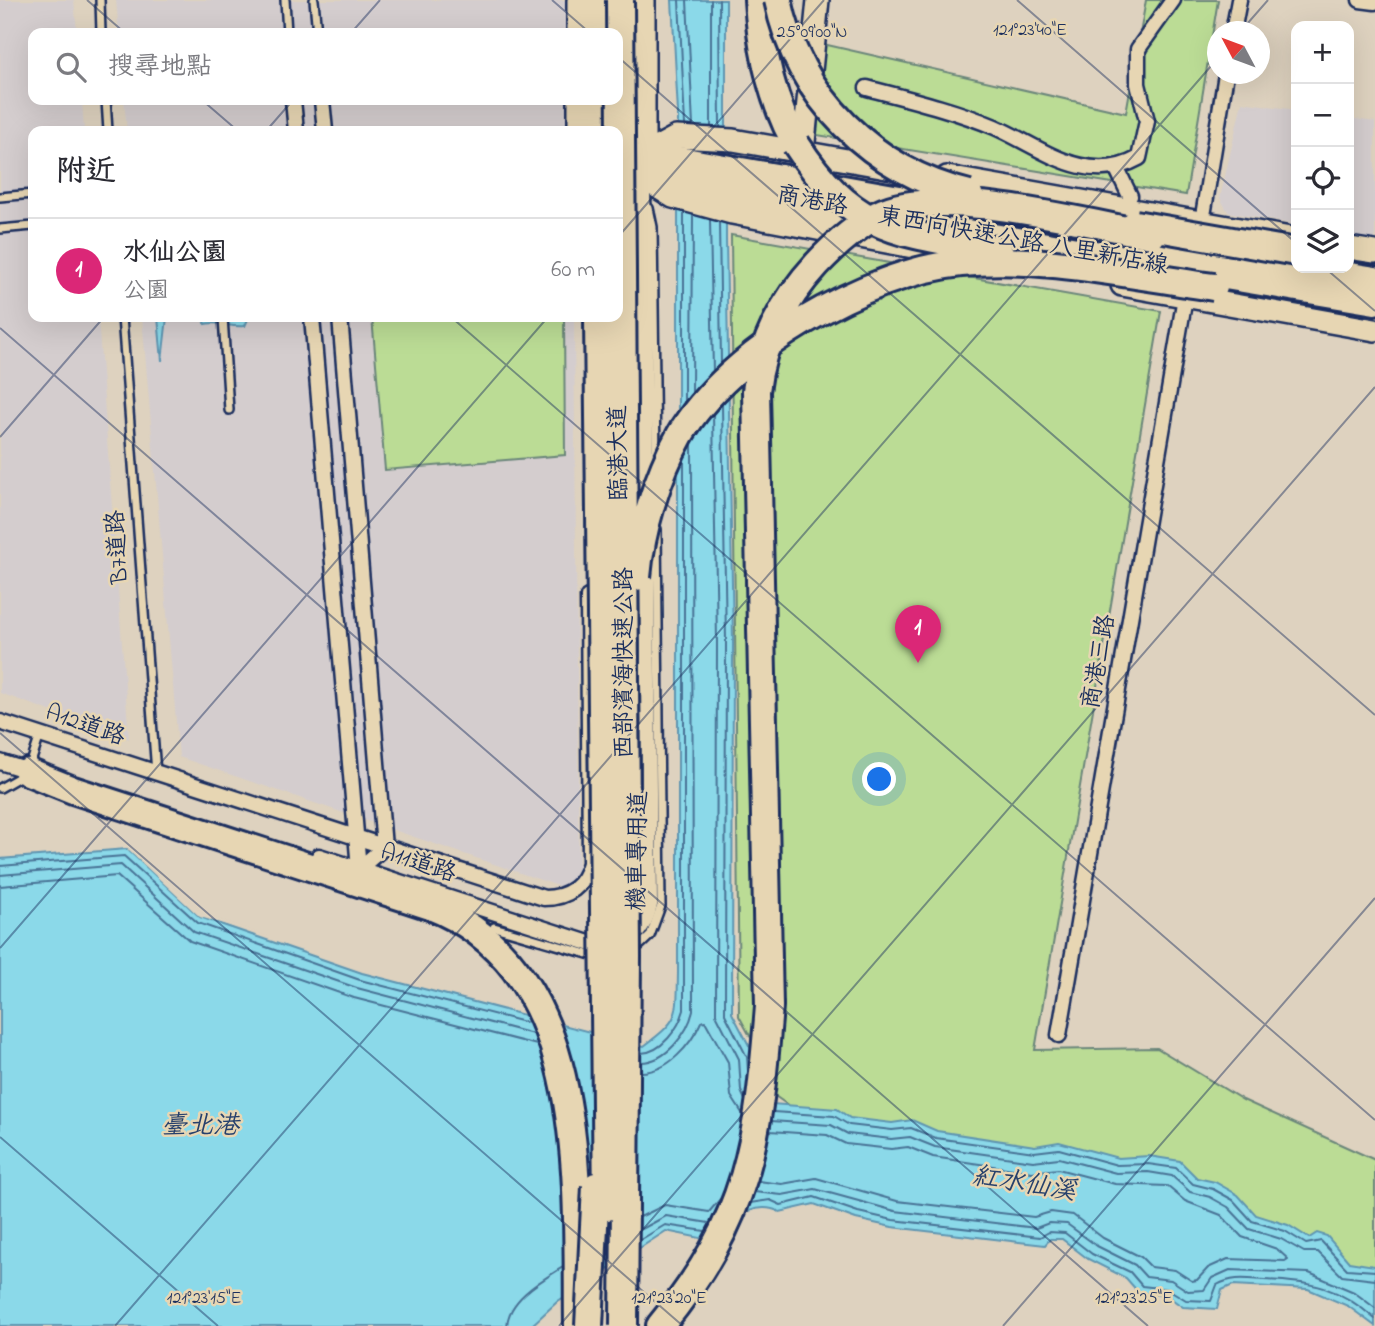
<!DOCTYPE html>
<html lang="zh-TW">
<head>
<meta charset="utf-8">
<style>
  :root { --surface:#fff; --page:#f2f2f3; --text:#2b2b33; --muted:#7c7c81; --line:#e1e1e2; --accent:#db2777 }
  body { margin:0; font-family:"Indie Flower","LXGW WenKai TC",sans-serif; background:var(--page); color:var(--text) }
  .controls { position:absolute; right:21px; top:21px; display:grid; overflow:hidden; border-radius:14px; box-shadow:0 7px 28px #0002 }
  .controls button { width:63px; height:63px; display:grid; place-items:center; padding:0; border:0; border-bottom:2px solid var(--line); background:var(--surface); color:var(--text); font:35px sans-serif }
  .compass { position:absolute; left:1207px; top:21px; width:63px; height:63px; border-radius:50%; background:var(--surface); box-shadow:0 7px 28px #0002; rotate:311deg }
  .you { position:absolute; left:880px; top:780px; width:24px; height:24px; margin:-18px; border:5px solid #fff; border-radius:50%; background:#1a73e8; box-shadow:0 0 0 10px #1a73e833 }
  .badge { display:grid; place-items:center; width:46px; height:46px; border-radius:50%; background:var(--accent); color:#fff; font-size:23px; font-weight:700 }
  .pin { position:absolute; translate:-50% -58px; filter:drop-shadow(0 2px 4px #0008) }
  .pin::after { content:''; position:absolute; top:37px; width:24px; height:21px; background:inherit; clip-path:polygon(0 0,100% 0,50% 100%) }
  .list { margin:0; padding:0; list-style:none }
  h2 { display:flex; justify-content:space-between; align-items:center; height:91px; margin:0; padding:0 28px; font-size:30px }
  h2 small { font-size:23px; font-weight:400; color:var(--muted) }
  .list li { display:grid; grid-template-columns:46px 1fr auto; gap:21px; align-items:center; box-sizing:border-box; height:105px; padding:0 28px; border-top:2px solid var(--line) }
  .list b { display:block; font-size:26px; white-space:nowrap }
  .list p { margin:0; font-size:23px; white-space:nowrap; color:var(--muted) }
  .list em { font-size:23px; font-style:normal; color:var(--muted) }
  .icon { flex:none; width:38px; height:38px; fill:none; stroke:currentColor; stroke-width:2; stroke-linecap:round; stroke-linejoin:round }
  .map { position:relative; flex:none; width:1375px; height:1326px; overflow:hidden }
  .search { position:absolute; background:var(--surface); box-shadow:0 7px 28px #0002; left:28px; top:28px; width:595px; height:77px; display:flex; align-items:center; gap:18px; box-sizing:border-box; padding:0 24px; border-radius:14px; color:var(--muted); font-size:26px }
  .panel { position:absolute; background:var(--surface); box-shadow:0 7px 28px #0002; left:28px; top:126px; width:595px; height:196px; border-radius:14px }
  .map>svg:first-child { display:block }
  .built { fill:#d4cdce }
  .green { fill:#bbdc95; stroke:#6b867a; stroke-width:2 }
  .water { fill:#8bd9e9; stroke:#5e95b1; stroke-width:2 }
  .pier { fill:#ded2bf }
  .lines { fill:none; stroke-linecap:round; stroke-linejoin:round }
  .shore { stroke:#487396; stroke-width:2 }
  .lane-casing { stroke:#1b2f5e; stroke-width:12 }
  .street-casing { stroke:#1b2f5e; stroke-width:19 }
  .secondary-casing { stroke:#1b2f5e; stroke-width:26 }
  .highway-casing { stroke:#1b2f5e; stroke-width:32 }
  .lane { stroke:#e7d6b3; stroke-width:7 }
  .street { stroke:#e7d6b3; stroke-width:14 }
  .secondary { stroke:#e7d6b3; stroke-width:21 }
  .highway { stroke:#e7d6b3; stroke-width:26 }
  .highway-bridge-casing { stroke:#1b2f5e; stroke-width:32; stroke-linecap:butt }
  .highway-bridge { stroke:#e7d6b3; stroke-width:26 }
  .ticks { fill:none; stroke:#1b2f5e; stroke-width:2; stroke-opacity:0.45 }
  .labels { text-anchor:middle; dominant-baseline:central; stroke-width:5; stroke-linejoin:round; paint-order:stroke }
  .street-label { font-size:24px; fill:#1b2f5e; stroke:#e7d6b3 }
  .water-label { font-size:26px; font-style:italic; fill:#26406c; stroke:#e7d6b3 }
  .ticks-label { font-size:18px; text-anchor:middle; fill:#1b2f5e; stroke:#e7d6b3; stroke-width:5; stroke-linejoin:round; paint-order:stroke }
</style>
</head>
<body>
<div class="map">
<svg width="1375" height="1326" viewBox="0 0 1375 1326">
  <rect width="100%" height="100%" fill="#ded2bf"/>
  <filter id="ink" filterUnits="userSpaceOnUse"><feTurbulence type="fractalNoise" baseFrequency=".0143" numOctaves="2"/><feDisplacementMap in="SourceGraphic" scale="14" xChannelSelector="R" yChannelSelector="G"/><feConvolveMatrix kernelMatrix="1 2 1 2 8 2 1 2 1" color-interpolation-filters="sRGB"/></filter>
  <g filter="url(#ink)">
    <path class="built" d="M0,0H74L77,33H33V100H82L84,131H33V317H98L129,739L0,693Z
      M116,0H572V33H119Z
      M124,100H573V131H127Z
      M1242,102L1296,110V225L1228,212L1220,198Z
      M1349,118L1375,122V241L1349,236Z
      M142,317H574L579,893L179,757Z"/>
    <path class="green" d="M1146,0H1218L1186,195L817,135L823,44L1126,113Z
      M731,235L1161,311L1035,1050L1157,1048L1243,1100L1375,1160V1284L795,1110L765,1089L761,1056L739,1016Z
      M372,317H564L565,455L385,470Z"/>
    <path class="water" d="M672,0H726V239L733,641L732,1013L754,1055L771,1107L772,1104L837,1109L850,1118L892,1123L912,1120L937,1131L1035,1146L1059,1142L1118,1158L1149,1156L1180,1161L1197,1178L1215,1182L1238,1195L1256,1215L1288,1225L1309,1238L1317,1233L1327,1236L1349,1262L1375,1266V1326L1348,1306L1308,1289L1233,1285L1222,1290L1217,1309L1183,1307L1166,1295L1139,1293L1126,1278L1088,1259L1062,1239H1050L1045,1245L892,1227L856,1219L814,1204L780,1212C753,1198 728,1224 705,1239L666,1231L558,1301L531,1326H0V859L127,849L200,917L362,973L644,1046C680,1019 677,1017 678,973V113Z
      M158,317H167L162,361Z
      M202,317H249L245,326C231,328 218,321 205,324Z"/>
    <path class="pier" d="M127,849L135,851L202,914L268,937L200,917Z"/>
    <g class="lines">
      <path class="shore" d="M679,0L685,125
        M687,0L693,126
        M711,0V127
        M719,0L720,127
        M710,220L713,372
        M719,222L721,363
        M692,393L693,215
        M684,404V213
        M722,405L726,641L725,1014L747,1057L748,1071
        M713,414L717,641L716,1014L739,1059L741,1091L745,1100
        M0,866L124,856L198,923L360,980L528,1023
        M0,875L121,865L194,932L357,988L533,1034
        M0,886L117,876L190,941L354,998L537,1045
        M641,1053C661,1053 679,1028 684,1010V461
        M641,1062C666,1062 688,1033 693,1011L692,443
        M641,1072C668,1072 691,1045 701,1022L705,1021L728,1062L731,1096L742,1113
        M773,1112L834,1116L849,1125L892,1130L911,1128L936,1138L1034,1152L1059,1149L1117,1165L1148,1164L1176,1168L1193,1184L1213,1189L1233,1200L1252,1221L1285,1231L1306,1244L1321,1241L1347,1269L1375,1271
        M771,1121L831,1125L848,1134L891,1139L910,1137L935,1147L1033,1161L1059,1158L1116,1173L1148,1172L1172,1176L1190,1192L1210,1197L1228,1207L1249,1229L1281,1239L1304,1252H1318L1342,1276L1375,1280
        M758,1181L782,1184L816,1178L897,1201L1034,1217L1051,1212L1073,1215L1103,1238L1141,1257L1151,1267L1175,1270L1192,1281L1197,1280L1208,1268L1228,1259L1285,1261L1288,1259L1277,1249L1242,1237L1221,1215L1185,1201L1167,1186L1115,1184L1058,1169L1032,1172L933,1157L908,1147L891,1149L846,1144L827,1135L770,1131
        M754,1192L782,1195L815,1189L895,1211L1036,1228L1049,1223L1067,1224L1097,1246L1135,1265L1146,1277L1171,1280L1188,1291L1204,1290L1212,1278L1230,1270L1309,1273L1354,1292L1375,1308
        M750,1203L770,1200L781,1205L814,1197L858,1212L893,1220L1040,1237L1049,1232L1065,1233L1092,1254L1130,1272L1142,1286L1168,1289L1186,1300L1211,1301L1217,1285C1233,1276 1247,1279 1265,1280C1312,1282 1338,1286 1375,1319
        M640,1217L665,1205L709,1212L721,1198
        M640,1230L666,1216L709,1223
        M640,1240L665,1225L705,1231
        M507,1326C508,1299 542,1280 563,1267"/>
      <defs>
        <path id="lane" d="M100,0L101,33
          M285,0L287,33
          M314,0L317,33
          M106,100L108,131
          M0,197L33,194
          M649,208L653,227L656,461
          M0,229L33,226
          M122,317L156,773
          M223,317L229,410
          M0,788L28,772L40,735
          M494,927L598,957
          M633,952L650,936L661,906L657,529"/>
        <path id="street" d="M1360,0L1375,2
          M1233,32L1239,0
          M867,88C909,99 955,110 995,127C1042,148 1087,187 1139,158L1147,121L1138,84V49L1173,0
          M293,100L296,131
          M322,100L325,131
          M1116,167L1130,196
          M643,179L646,496
          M1202,222L1226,74
          M312,317L359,869
          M340,317L384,847L359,869
          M0,722L544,898C568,898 584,886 590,863L588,597
          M0,762L32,772
          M319,856L595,945C625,950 643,935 650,905L647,569
          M1059,1035L1185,297"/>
        <path id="secondary" d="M578,0V33
          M579,100V131
          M803,152L818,0
          M640,154H645L676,137L733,140L898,169
          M644,166V0
          M947,177L1296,239
          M649,182L673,197L732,213L929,250
          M1349,248L1375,252
          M1122,285L1375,330"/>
        <path id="highway" d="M597,0V33
          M758,0C761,51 771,99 796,144
          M597,131V100
          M645,154L922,203
          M643,179L869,217
          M969,233L1375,301
          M1126,238L1296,267
          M1301,268L1375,280
          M28,772L73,790L430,906C592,969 576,1183 578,1326
          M660,1326C750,1216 758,1143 769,1006"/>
      </defs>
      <use href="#lane" class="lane-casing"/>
      <use href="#street" class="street-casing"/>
      <use href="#secondary" class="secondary-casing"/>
      <use href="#highway" class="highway-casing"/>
      <use href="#lane" class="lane"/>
      <use href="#street" class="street"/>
      <use href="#secondary" class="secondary"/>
      <use href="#highway" class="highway"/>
      <defs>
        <path id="highway-bridge" d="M620,0L627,957L624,1326
          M778,0C798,98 873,171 969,194
          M796,144C855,235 901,233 999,250
          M1135,224L1296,252
          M598,317L607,1207
          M637,577C641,530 657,476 680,435C728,352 867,272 961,263C1045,255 1132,276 1214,287
          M769,1006L756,391C762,341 783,301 817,264C834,246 857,226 879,214C938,184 1085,223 1152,235
          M589,1326L596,1186"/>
      </defs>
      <use href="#highway-bridge" class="highway-bridge-casing"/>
      <use href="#highway-bridge" class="highway-bridge"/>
    </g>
  </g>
  <path class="ticks" d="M87,0L125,33M552,0L590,33M1017,0L1296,243M1240,32L1268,0M351,33L380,0M618,57L1375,715M202,100L238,131M266,131L293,100M618,237L824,0M1325,268L1375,311M451,317L1375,1120M0,328L1148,1326M0,437L104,317M0,733L683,1326M0,948L548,317M0,1137L218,1326M115,1326L1218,58M559,1326L1375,387M1003,1326L1375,898"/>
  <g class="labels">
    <g class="street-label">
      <text transform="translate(812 202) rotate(10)">商港路</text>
      <text transform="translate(1023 242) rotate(10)">東西向快速公路 八里新店線</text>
      <text transform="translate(620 453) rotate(-91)">臨港大道</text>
      <text transform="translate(119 547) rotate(-94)">B7道路</text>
      <text transform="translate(1100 662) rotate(-80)">商港三路</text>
      <text transform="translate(625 663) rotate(-90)">西部濱海快速公路</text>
      <text transform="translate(85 726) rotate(19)">A12道路</text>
      <text transform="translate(639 851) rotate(-89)">機車專用道</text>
      <text transform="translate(418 864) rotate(18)">A11道路</text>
    </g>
    <g class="water-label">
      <text x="200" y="1127">臺北港</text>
      <text transform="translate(1024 1185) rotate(9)">紅水仙溪</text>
    </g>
  </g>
  <g class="ticks-label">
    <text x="1030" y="35">121°23'40"E</text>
    <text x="812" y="37">25°09'00"N</text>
    <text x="204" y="1303">121°23'15"E</text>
    <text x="669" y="1303">121°23'20"E</text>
    <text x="1134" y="1303">121°23'25"E</text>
  </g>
</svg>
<div class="controls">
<button>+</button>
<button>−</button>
<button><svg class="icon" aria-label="locate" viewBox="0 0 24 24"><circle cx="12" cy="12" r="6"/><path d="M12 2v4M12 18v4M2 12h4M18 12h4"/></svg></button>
<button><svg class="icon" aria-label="layers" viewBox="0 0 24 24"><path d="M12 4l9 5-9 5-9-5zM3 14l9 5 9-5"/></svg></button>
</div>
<svg class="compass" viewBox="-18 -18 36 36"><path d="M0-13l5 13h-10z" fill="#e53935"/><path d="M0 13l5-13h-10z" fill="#7c7c81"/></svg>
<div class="you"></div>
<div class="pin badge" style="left:918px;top:663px">1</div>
<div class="search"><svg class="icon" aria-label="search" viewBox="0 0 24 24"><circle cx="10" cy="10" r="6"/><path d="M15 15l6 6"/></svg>搜尋地點</div>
<section class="panel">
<h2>附近<small></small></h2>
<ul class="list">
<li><span class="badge">1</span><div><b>水仙公園</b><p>公園</p></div><em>60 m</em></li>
</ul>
</section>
</div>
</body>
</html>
